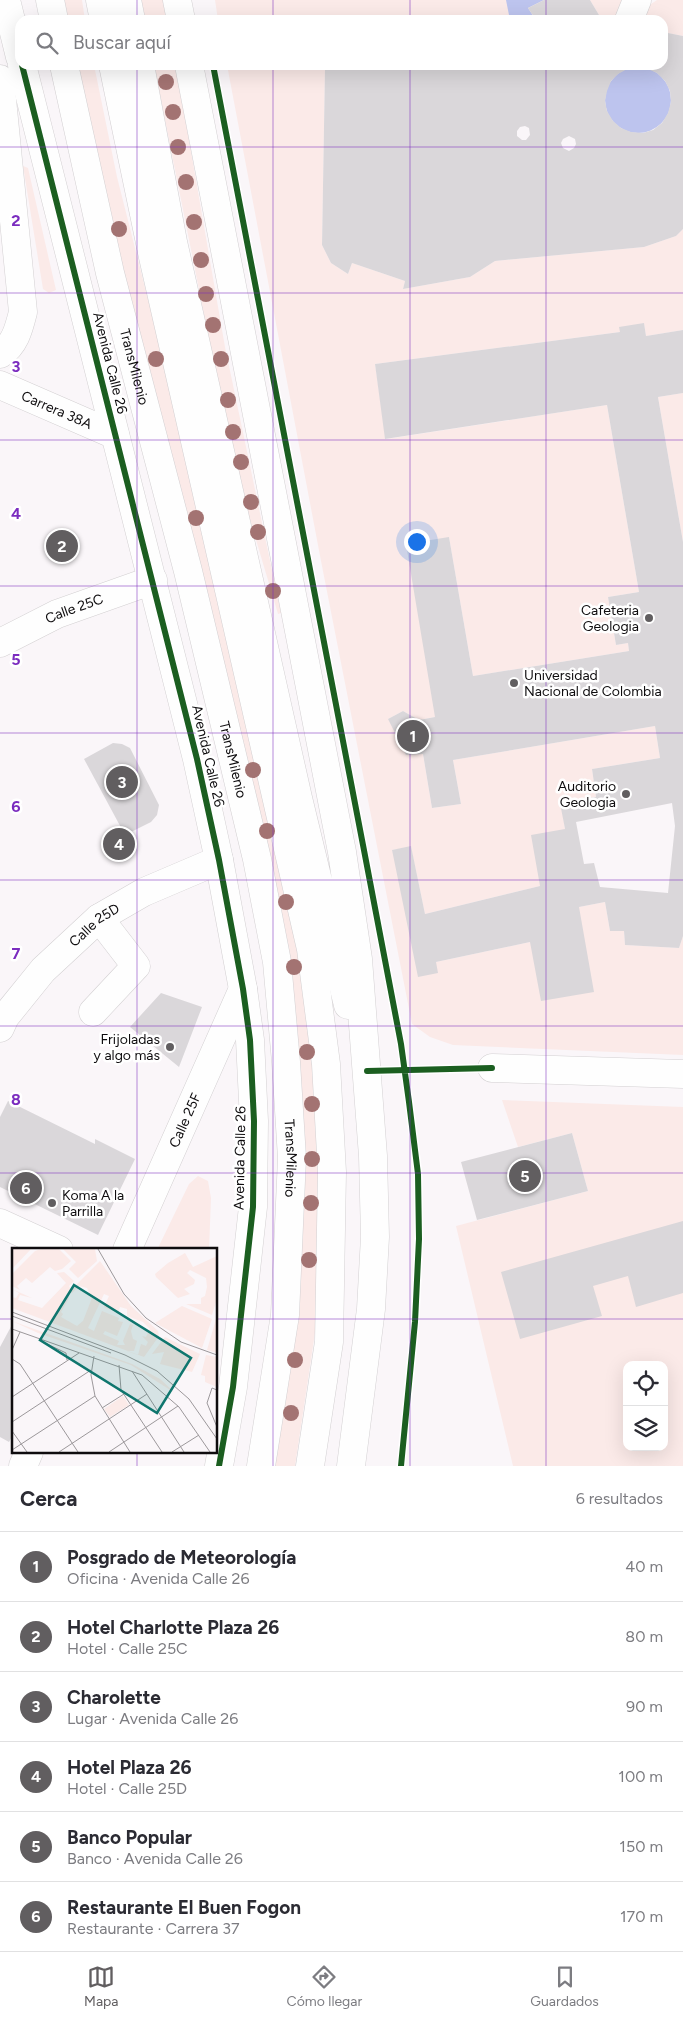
<!DOCTYPE html>
<html lang="es">
<head>
<meta charset="utf-8">
<style>
  :root { --surface:#fff; --page:#f7f7f7; --text:#2b2b33; --muted:#7c7c81; --line:#e1e1e2; --accent:#615e60 }
  body { margin:0; font-family:Figtree,sans-serif; background:var(--page); color:var(--text) }
  .controls { position:absolute; right:15px; bottom:15px; display:grid; overflow:hidden; border-radius:10px; box-shadow:0 5px 20px #0002 }
  .controls button { width:45px; height:45px; display:grid; place-items:center; padding:0; border:0; border-bottom:1px solid var(--line); background:var(--surface); color:var(--text); font:25px sans-serif }
  .you { position:absolute; left:416px; top:541px; width:18px; height:18px; margin:-12px; border:4px solid #fff; border-radius:50%; background:#1a73e8; box-shadow:0 0 0 8px #1a73e833 }
  .badge { display:grid; place-items:center; width:32px; height:32px; border-radius:50%; background:var(--accent); color:#fff; font-size:16px; font-weight:700 }
  .pin { position:absolute; translate:-50% -50%; border:2px solid #fff; box-shadow:0 1px 5px #0006 }
  .list { margin:0; padding:0; list-style:none }
  h2 { display:flex; justify-content:space-between; align-items:center; height:65px; margin:0; padding:0 20px; font-size:21px }
  h2 small { font-size:16px; font-weight:400; color:var(--muted) }
  .list li { display:grid; grid-template-columns:32px 1fr auto; gap:15px; align-items:center; box-sizing:border-box; height:70px; padding:0 20px; border-top:1px solid var(--line) }
  .list b { display:block; font-size:19px; white-space:nowrap }
  .list p { margin:0; font-size:16px; white-space:nowrap; color:var(--muted) }
  .list em { font-size:16px; font-style:normal; color:var(--muted) }
  .icon { flex:none; width:28px; height:28px; fill:none; stroke:currentColor; stroke-width:2; stroke-linecap:round; stroke-linejoin:round }
  .map { position:relative; flex:none; width:683px; height:1466px; overflow:hidden }
  .search { position:absolute; background:var(--surface); box-shadow:0 5px 20px #0002; left:15px; right:15px; top:15px; height:55px; display:flex; align-items:center; gap:12px; box-sizing:border-box; padding:0 18px; border-radius:15px; color:var(--muted); font-size:19px }
  .sheet { height:485px; background:var(--surface) }
  nav { display:flex; justify-content:space-around; align-items:center; box-sizing:border-box; height:70px; border-top:1px solid var(--line); background:var(--surface); font-size:14px; color:var(--muted) }
  nav a { display:grid; justify-items:center; gap:2px }
  nav .on { color:var(--accent) }
  .map>svg:first-child { display:block }
  .green { fill:#fbeae8; fill-rule:evenodd }
  .water { fill:#bdc4ee }
  .building { fill:#dad7da; fill-rule:evenodd }
  .lines { fill:none; stroke-linecap:round; stroke-linejoin:round }
  .minor-casing { stroke:#d3d0d2; stroke-width:29 }
  .major-casing { stroke:#d3d0d2; stroke-width:29 }
  .minor { stroke:#fefefe; stroke-width:28 }
  .major { stroke:#fefefe; stroke-width:28 }
  .cycleway-casing { stroke:#fff; stroke-width:9 }
  .cycleway { stroke:#1b5e20; stroke-width:6 }
  .tree { fill:#a37372 }
  .grid { fill:none; stroke:#7b2cbf; stroke-width:1; stroke-opacity:0.55 }
  .poi-dot { fill:#615e60; stroke:#fff; stroke-width:2 }
  .labels { text-anchor:middle; dominant-baseline:central; stroke-width:5; stroke-linejoin:round; paint-order:stroke }
  .street-label { font-size:14px; fill:#0e0c0e; stroke:#fff }
  .poi-label { font-size:14px; fill:#0e0c0e; stroke:#fff; text-anchor:end }
  .inset-road { fill:none; stroke:#9c989b; stroke-width:1 }
  .view { fill:#0f766e; fill-opacity:0.15; stroke:#0f766e; stroke-width:2.5 }
  .inset-edge { fill:none; stroke:#0e0c0e; stroke-width:2.5 }
  .grid-label { font-size:16px; text-anchor:middle; font-weight:bold; fill:#7b2cbf; stroke:#fff; stroke-width:5; stroke-linejoin:round; paint-order:stroke }
</style>
</head>
<body>
<div class="map">
<svg width="683" height="1466" viewBox="0 0 683 1466">
  <rect width="100%" height="100%" fill="#faf6f9"/>
  <path class="green" d="M59,0H82L85,20H64Z
    M141,0H163L167,20H145Z
    M215,0H544L528,8L536,20H218Z
    M590,0H628L648,6L657,0H683V36L663,32V20H602Z
    M74,65H94L117,177L174,402L302,964L316,1084L321,1191L319,1306L295,1466H273L299,1108L109,214Z
    M154,65H176L225,347L281,613L278,614L235,469Z
    M227,65H368V69L325,67L322,245L331,263L348,274L352,263L405,281L403,289L470,277L495,261L644,247L676,236L683,229V330L646,336L644,324L620,332L375,364L386,439L607,405L639,592L608,597L616,645L628,643L629,651L473,676L449,537L435,717L419,720L403,711L388,719L423,754L432,808L461,804L453,760L655,726L660,758L592,769L596,797L561,803L565,829L540,886L425,914L411,847L392,850L436,962L530,942L579,907L605,902L610,931H624L625,945L679,948L683,936V1055L453,1045L430,1037L412,1024L321,561Z
    M23,166L28,168L56,290L49,293L43,289Z
    M683,393V542L658,397Z
    M502,1100L683,1107V1466H513L456,1226L588,1191L572,1133L518,1147ZM627,1365H664V1447H627Z
    M198,1176L208,1181L211,1198L209,1250H157L189,1184Z"/>
  <path class="water" d="M506,0H544L528,8L536,20H510Z
    M605 100a33 33 0 1 1 66 0a33 33 0 1 1-66 0Z"/>
  <path class="building" d="M544,0H590L602,20H536L528,8Z
    M663,32L683,36V229L676,236L644,247L495,261L470,277L403,289L405,281L352,263L348,274L331,263L322,245L325,67L368,69V65H663ZM637,67L648,69L657,73L665,81L670,91L671,102L668,113L662,123L653,130L643,133L631,132L621,128L613,121L607,111L605,101L607,91L611,81L618,74L627,69ZM525,126L529,128L530,135L526,140H522L517,136V131L520,127ZM569,136L575,139L576,144L574,148L569,151L563,148L561,143L563,139Z
    M644,323L646,336L683,330V393L658,397L683,542V936L679,948L625,945L624,931H610L605,902L579,907L594,992L541,1001L530,942L436,962L438,973L418,977L392,850L411,846L425,914L540,886L531,835L565,829L560,803L596,797L592,769L660,758L655,726L453,760L461,804L432,808L423,754L406,755L388,719L403,711L419,720L435,717L406,544L449,537L473,676L629,651L628,643L616,645L608,597L639,592L607,405L385,439L375,364L620,332L619,327ZM672,803L675,826L668,893L600,887L594,863L584,864L576,822Z
    M113,743L122,744L130,748L159,805L157,815L151,822L125,835L84,759Z
    M161,993L202,1007L179,1067L130,1027Z
    M8,1101L95,1144V1139L135,1159L98,1235L0,1187V1117Z
    M572,1133L588,1191L477,1220L461,1162Z
    M683,1221V1293L636,1307L628,1276L593,1286L602,1316L520,1339L501,1272Z
    M14,1321V1433L9,1442L0,1437V1347Z"/>
  <g class="lines">
    <defs>
      <g id="minor">
        <path d="M50,0L54,20"/>
        <path d="M100,0L104,20"/>
        <path d="M629,20L637,0"/>
        <path id="s1" d="M64,65L110,273L188,571L257,859L277,962L286,1062L292,1158L285,1315L261,1466"/>
        <path d="M113,65L153,257L311,949L326,1064L332,1172L329,1342L310,1466"/>
        <path d="M0,79L23,312C19,328 15,345 0,354"/>
        <path id="s2" d="M0,385L115,435"/>
        <path id="s3" d="M0,643L57,614L153,580"/>
        <path d="M93,1012L136,966L99,918"/>
        <path id="s4" d="M0,1028L5,1017L43,970L99,918L144,892L219,860"/>
        <path d="M492,1068L683,1074"/>
        <path d="M0,1223L59,1250"/>
        <path id="s5" d="M127,1250L243,989"/>
        <path d="M23,1466L29,1452"/>
      </g>
      <path id="major" d="M6,0L20,57
        M127,0L131,20
        M177,0L181,20
        M22,65L197,759L219,860L243,989L250,1040L254,1121L253,1207L233,1387L219,1466
        M140,65L173,242L298,798L348,1005
        M189,65L342,852L358,959L373,1156L375,1237L371,1309L351,1466"/>
    </defs>
    <use href="#minor" class="minor-casing"/>
    <use href="#major" class="major-casing"/>
    <use href="#minor" class="minor"/>
    <use href="#major" class="major"/>
    <defs>
      <path id="cycleway" d="M22,65L197,759L219,860L243,989L250,1040L254,1121L253,1207L233,1387L219,1466
        M213,65L363,845L401,1044L409,1102L418,1174L419,1239L415,1322L401,1466
        M367,1071L492,1068"/>
    </defs>
    <use href="#cycleway" class="cycleway-casing"/>
    <use href="#cycleway" class="cycleway"/>
  </g>
  <g class="tree">
    <circle cx="166" cy="82" r="8"/>
    <circle cx="173" cy="112" r="8"/>
    <circle cx="178" cy="147" r="8"/>
    <circle cx="186" cy="182" r="8"/>
    <circle cx="194" cy="222" r="8"/>
    <circle cx="119" cy="229" r="8"/>
    <circle cx="201" cy="260" r="8"/>
    <circle cx="206" cy="294" r="8"/>
    <circle cx="213" cy="325" r="8"/>
    <circle cx="156" cy="359" r="8"/>
    <circle cx="221" cy="359" r="8"/>
    <circle cx="228" cy="400" r="8"/>
    <circle cx="233" cy="432" r="8"/>
    <circle cx="241" cy="462" r="8"/>
    <circle cx="251" cy="502" r="8"/>
    <circle cx="196" cy="518" r="8"/>
    <circle cx="258" cy="532" r="8"/>
    <circle cx="273" cy="591" r="8"/>
    <circle cx="253" cy="770" r="8"/>
    <circle cx="267" cy="831" r="8"/>
    <circle cx="286" cy="902" r="8"/>
    <circle cx="294" cy="967" r="8"/>
    <circle cx="307" cy="1052" r="8"/>
    <circle cx="312" cy="1104" r="8"/>
    <circle cx="312" cy="1159" r="8"/>
    <circle cx="311" cy="1203" r="8"/>
    <circle cx="309" cy="1260" r="8"/>
    <circle cx="295" cy="1360" r="8"/>
    <circle cx="291" cy="1413" r="8"/>
  </g>
  <path class="grid" d="M137,0V20M273,0V20M410,0V20M546,0V20M137,65V1250M273,65V1466M410,65V1466M546,65V1466M0,147H683M0,293H683M0,440H683M0,586H683M0,733H683M0,880H683M0,1026H683M0,1173H683M0,1319H14M216,1319H683M137,1452V1466"/>
  <g class="poi-dot">
    <circle cx="649" cy="618" r="5"/>
    <circle cx="514" cy="683" r="5"/>
    <circle cx="626" cy="794" r="5"/>
    <circle cx="170" cy="1047" r="5"/>
    <circle cx="52" cy="1203" r="5"/>
  </g>
  <g class="labels">
    <g class="street-label">
      <text transform="translate(110 363) rotate(76)">Avenida Calle 26</text>
      <text stroke="none"><textPath href="#s1" startOffset="310">TransMilenio</textPath></text>
      <text stroke="none"><textPath href="#s2" startOffset="62">Carrera 38A</textPath></text>
      <text stroke="none"><textPath href="#s3" startOffset="82">Calle 25C</textPath></text>
      <text transform="translate(208 756) rotate(77)">Avenida Calle 26</text>
      <text stroke="none"><textPath href="#s1" startOffset="715">TransMilenio</textPath></text>
      <text stroke="none"><textPath href="#s4" startOffset="141">Calle 25D</textPath></text>
      <text stroke="none"><textPath href="#s5" startOffset="142">Calle 25F</textPath></text>
      <text transform="translate(240 1158) rotate(-89)">Avenida Calle 26</text>
      <text stroke="none"><textPath href="#s1" startOffset="1119">TransMilenio</textPath></text>
    </g>
    <g class="poi-label">
      <text x="639" y="610">Cafeteria<tspan x="639" dy="16">Geologia</tspan></text>
      <text x="524" y="675" text-anchor="start">Universidad<tspan x="524" dy="16">Nacional de Colombia</tspan></text>
      <text x="616" y="786">Auditorio<tspan x="616" dy="16">Geologia</tspan></text>
      <text x="160" y="1039">Frijoladas<tspan x="160" dy="16">y algo más</tspan></text>
      <text x="62" y="1195" text-anchor="start">Koma A la<tspan x="62" dy="16">Parrilla</tspan></text>
    </g>
  </g>
  <g transform="translate(12 1248)">
    <rect width="205" height="205" fill="#faf6f9"/>
    <path d="M0,1H19L0,21ZM29,1H47L59,13L50,21L43,23L38,19L20,35L14,30L5,38L8,42L0,38V26L23,3ZM51,1H83L85,13L66,30L57,21L64,14ZM173,5L181,19L205,8V51L200,67L174,56H189V50L193,48L195,39L194,30L178,22L175,25L183,32L182,36L172,41L178,46L166,50L144,29L143,26L156,15ZM88,13L119,58L146,83L147,88L132,109L0,60V49L4,50L7,45L0,41L20,50L8,47L6,52L30,60L54,35L45,25L52,24L62,33L57,38L59,42ZM67,38L75,40L80,50L71,73L65,78L49,69L51,66L49,64L57,50L55,45H60ZM92,46L97,48L92,59L106,65L108,59L115,61V68L131,74L138,81L134,89L130,88L136,94L134,98L129,96L126,107L115,103H122L125,93L121,91L119,83L121,77L118,76L111,93L113,97H105L107,93L91,86L93,83L105,88L111,74L106,73L107,70L90,63L82,83L76,80ZM170,58L200,71L190,100L143,75ZM204,71H205V105L195,102ZM0,73L120,116L148,131L163,145L119,117L26,85ZM153,89L188,106L180,124L148,116L152,104L140,106ZM194,107L205,109V139L193,134V128L189,127ZM111,148L117,157L98,169L92,161Z" fill="#fbeae8" fill-rule="evenodd"/>
    <path class="inset-road" d="M86,1L112,46L134,70L169,94L205,107M0,64L113,107L145,123L177,151L205,191M0,68L99,105M0,81L130,127L167,159L198,204M31,94L54,105L55,112M0,102L8,84M82,108L79,127L83,148L118,204M0,111L8,116L66,204M107,117L109,142L150,204M120,123L172,204M205,142L200,140L195,155L205,179M0,149L67,105M90,160L112,146M0,174L79,122M0,183L15,204M0,202L83,148M47,204L135,146M97,204L166,158M160,204L187,187"/>
    <path class="view" d="M62,37L179,110L145,165L28,92Z"/>
    <rect width="205" height="205" class="inset-edge"/>
  </g>
  <g class="grid-label">
    <text x="16" y="226">2</text>
    <text x="16" y="372">3</text>
    <text x="16" y="519">4</text>
    <text x="16" y="665">5</text>
    <text x="16" y="812">6</text>
    <text x="16" y="959">7</text>
    <text x="16" y="1105">8</text>
  </g>
</svg>
<div class="controls">
<button><svg class="icon" aria-label="locate" viewBox="0 0 24 24"><circle cx="12" cy="12" r="6"/><path d="M12 2v4M12 18v4M2 12h4M18 12h4"/></svg></button>
<button><svg class="icon" aria-label="layers" viewBox="0 0 24 24"><path d="M12 4l9 5-9 5-9-5zM3 14l9 5 9-5"/></svg></button>
</div>
<div class="you"></div>
<div class="pin badge" style="left:413px;top:736px">1</div>
<div class="pin badge" style="left:62px;top:546px">2</div>
<div class="pin badge" style="left:122px;top:782px">3</div>
<div class="pin badge" style="left:119px;top:844px">4</div>
<div class="pin badge" style="left:525px;top:1176px">5</div>
<div class="pin badge" style="left:26px;top:1188px">6</div>
<div class="search"><svg class="icon" aria-label="search" viewBox="0 0 24 24"><circle cx="10" cy="10" r="6"/><path d="M15 15l6 6"/></svg>Buscar aquí</div>
</div>
<section class="sheet">
<h2>Cerca<small>6 resultados</small></h2>
<ul class="list">
<li><span class="badge">1</span><div><b>Posgrado de Meteorología</b><p>Oficina · Avenida Calle 26</p></div><em>40 m</em></li>
<li><span class="badge">2</span><div><b>Hotel Charlotte Plaza 26</b><p>Hotel · Calle 25C</p></div><em>80 m</em></li>
<li><span class="badge">3</span><div><b>Charolette</b><p>Lugar · Avenida Calle 26</p></div><em>90 m</em></li>
<li><span class="badge">4</span><div><b>Hotel Plaza 26</b><p>Hotel · Calle 25D</p></div><em>100 m</em></li>
<li><span class="badge">5</span><div><b>Banco Popular</b><p>Banco · Avenida Calle 26</p></div><em>150 m</em></li>
<li><span class="badge">6</span><div><b>Restaurante El Buen Fogon</b><p>Restaurante · Carrera 37</p></div><em>170 m</em></li>
</ul>
</section>
<nav>
<a class="on"><svg class="icon" aria-label="map" viewBox="0 0 24 24"><path d="M3 6l6-2 6 2 6-2v14l-6 2-6-2-6 2zM9 4v14M15 6v14"/></svg>Mapa</a>
<a><svg class="icon" aria-label="directions" viewBox="0 0 24 24"><path d="M12 3l9 9-9 9-9-9zM9 14v-3h6M13 9l2 2-2 2"/></svg>Cómo llegar</a>
<a><svg class="icon" aria-label="saved" viewBox="0 0 24 24"><path d="M7 4h10v16l-5-4-5 4z"/></svg>Guardados</a>
</nav>
</body>
</html>
